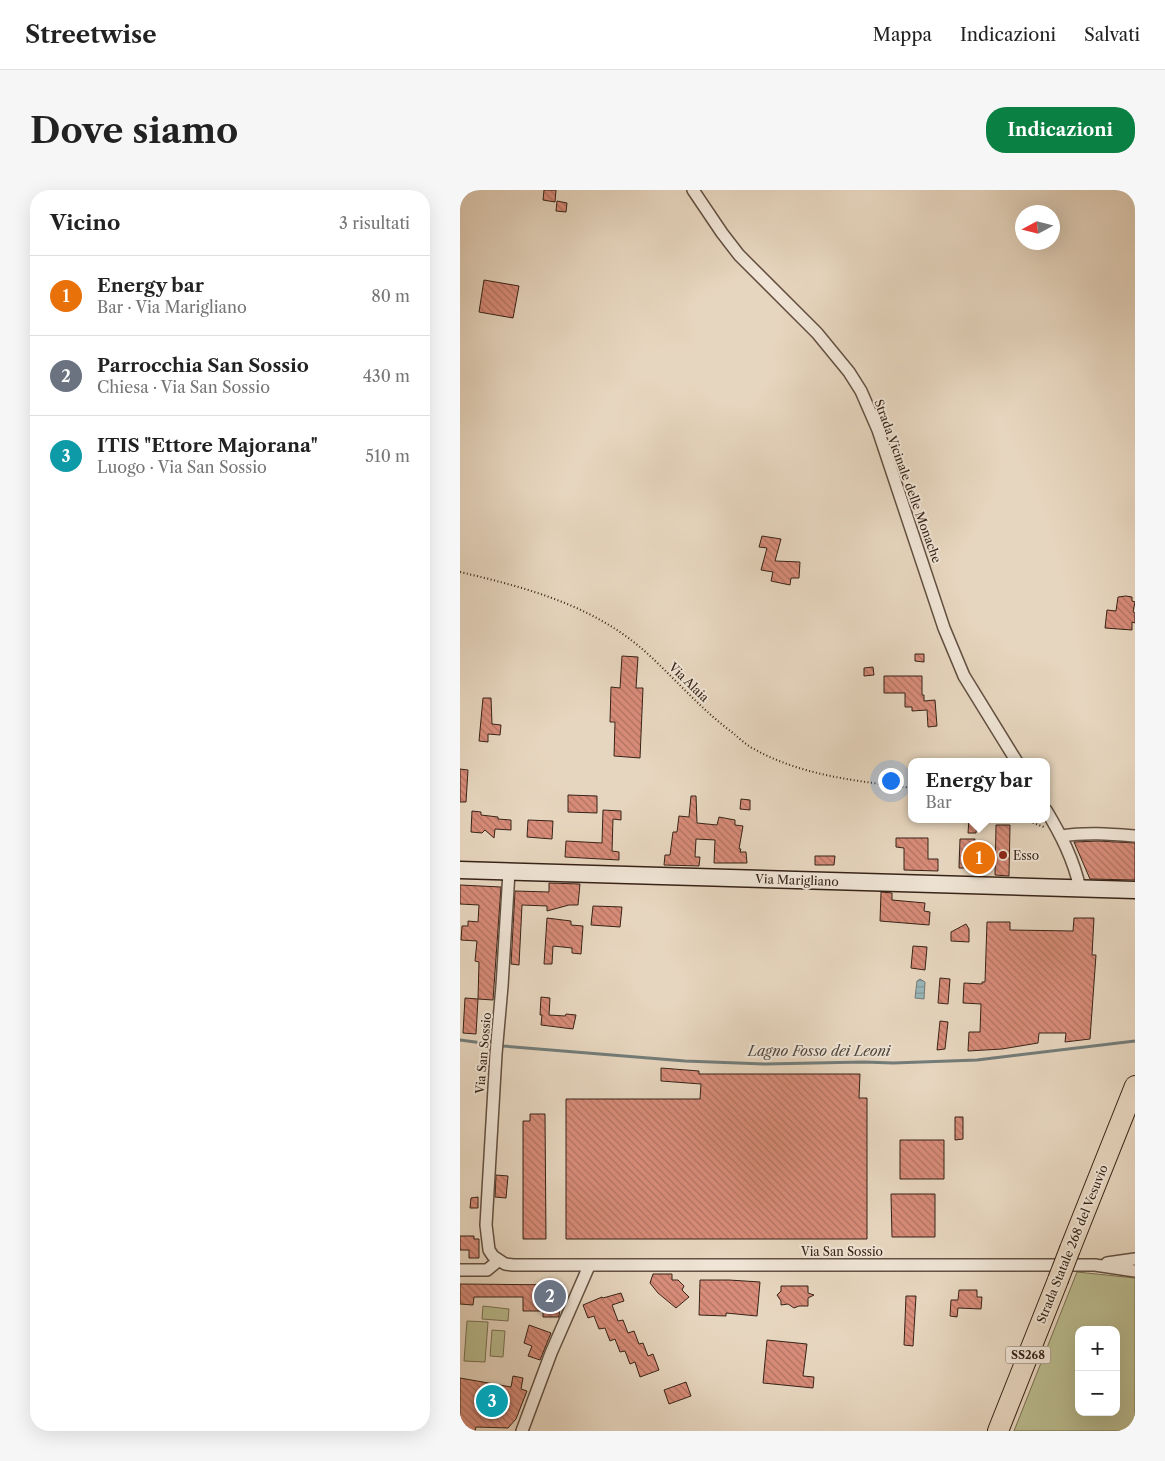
<!DOCTYPE html>
<html lang="it">
<head>
<meta charset="utf-8">
<style>
  :root { --surface:#fff; --page:#f6f6f6; --text:#222; --muted:#767676; --line:#e0e0e0; --accent:#0b8043 }
  body { margin:0; font-family:"Libre Caslon Text",serif; background:var(--page); color:var(--text) }
  .controls { position:absolute; right:15px; bottom:15px; display:grid; overflow:hidden; border-radius:10px; box-shadow:0 5px 20px #0002 }
  .controls button { width:45px; height:45px; display:grid; place-items:center; padding:0; border:0; border-bottom:1px solid var(--line); background:var(--surface); color:var(--text); font:25px sans-serif }
  .compass { position:absolute; left:555px; top:15px; width:45px; height:45px; border-radius:50%; background:var(--surface); box-shadow:0 5px 20px #0002; rotate:263deg }
  .you { position:absolute; left:430px; top:590px; width:18px; height:18px; margin:-12px; border:4px solid #fff; border-radius:50%; background:#1a73e8; box-shadow:0 0 0 8px #1a73e833 }
  .badge { display:grid; place-items:center; width:32px; height:32px; border-radius:50%; background:var(--accent); color:#fff; font-size:16px; font-weight:700 }
  .pin { position:absolute; translate:-50% -50%; border:2px solid #fff; box-shadow:0 1px 5px #0006 }
  .popup { position:absolute; left:448px; top:568px; width:142px; height:65px; box-sizing:border-box; display:grid; place-content:center; border-radius:10px; background:var(--surface); filter:drop-shadow(0 1px 4px #0005); font-size:16px; white-space:nowrap; color:var(--muted) }
  .popup b { font-size:19px; color:var(--text) }
  .popup::after { content:''; position:absolute; left:50%; top:100%; margin-left:-10px; border:10px solid transparent; border-top-color:var(--surface) }
  .list { margin:0; padding:0; list-style:none }
  h2 { display:flex; justify-content:space-between; align-items:center; height:65px; margin:0; padding:0 20px; font-size:21px }
  h2 small { font-size:16px; font-weight:400; color:var(--muted) }
  .list li { display:grid; grid-template-columns:32px 1fr auto; gap:15px; align-items:center; box-sizing:border-box; height:80px; padding:0 20px; border-top:1px solid var(--line) }
  .list b { display:block; font-size:19px; white-space:nowrap }
  .list p { margin:0; font-size:16px; white-space:nowrap; color:var(--muted) }
  .list em { font-size:16px; font-style:normal; color:var(--muted) }
  .map { position:relative; flex:none; width:675px; height:1241px; overflow:hidden; border-radius:20px }
  header { display:flex; align-items:center; gap:30px; box-sizing:border-box; height:70px; padding:0 25px; background:var(--surface); border-bottom:1px solid var(--line) }
  header strong { font-size:24px }
  nav { display:flex; gap:28px; margin-inline-start:auto; font-size:18px }
  .intro { display:flex; align-items:center; justify-content:space-between; box-sizing:border-box; height:120px; padding:0 30px }
  h1 { margin:0; font-size:35px }
  .button { padding:12px 22px; border-radius:20px; background:var(--accent); color:#fff; font-size:18px; font-weight:700 }
  main { display:flex; gap:30px; padding:0 30px }
  aside { flex:1; background:var(--surface); border-radius:20px; box-shadow:0 5px 20px #0002 }
  .map>svg:first-child { display:block }
  .grass { fill:#babc8f; stroke:#787053; fill-rule:evenodd }
  .water { fill:url(#water-rules); stroke:#727c79 }
  .lines { fill:none; stroke-linecap:round; stroke-linejoin:round }
  .stream { stroke:#727c79; stroke-width:3 }
  .building { fill:url(#building-back-hatch); stroke:#372317 }
  .street-casing { stroke:#635041; stroke-width:14 }
  .secondary-casing { stroke:#372317; stroke-width:19 }
  .highway-casing { stroke:#372317; stroke-width:22 }
  .path { stroke:#372317; stroke-width:2; stroke-dasharray:1 2.5; stroke-linecap:butt }
  .street { stroke:#efe4d5; stroke-width:11 }
  .secondary { stroke:#efe4d5; stroke-width:16 }
  .highway { stroke:#e7d6bf; stroke-width:20 }
  .highway-bridge-casing { stroke:#372317; stroke-width:22; stroke-linecap:butt }
  .highway-bridge { stroke:#e7d6bf; stroke-width:20 }
  .poi-dot { fill:#8f2418; stroke:#efe4d5; stroke-width:2 }
  .labels { text-anchor:middle; dominant-baseline:central; stroke-width:4; stroke-linejoin:round; paint-order:stroke }
  .shield { fill:#efe4d5; stroke:#6e5d50; stroke-width:1 }
  .shield-label { font-size:11px; font-weight:bold; fill:#372317 }
  .street-label { font-size:12px; fill:#372317; stroke:#efe4d5 }
  .poi-label { font-size:12px; fill:#372317; stroke:#efe4d5; text-anchor:start }
  .water-label { font-size:14px; font-style:italic; fill:#504840; stroke:#efe4d5 }
</style>
</head>
<body>
<header>
<strong>Streetwise</strong>
<nav><a>Mappa</a><a>Indicazioni</a><a>Salvati</a></nav>
</header>
<div class="intro"><h1>Dove siamo</h1><a class="button">Indicazioni</a></div>
<main>
<aside>
<h2>Vicino<small>3 risultati</small></h2>
<ul class="list">
<li><span class="badge" style="background:#e8710a">1</span><div><b>Energy bar</b><p>Bar · Via Marigliano</p></div><em>80 m</em></li>
<li><span class="badge" style="background:#6b7280">2</span><div><b>Parrocchia San Sossio</b><p>Chiesa · Via San Sossio</p></div><em>430 m</em></li>
<li><span class="badge" style="background:#0f9aa8">3</span><div><b>ITIS &quot;Ettore Majorana&quot;</b><p>Luogo · Via San Sossio</p></div><em>510 m</em></li>
</ul>
</aside>
<div class="map">
<svg width="675" height="1241" viewBox="0 0 675 1241">
  <defs>
    <pattern id="water-rules" width="6" height="5" patternUnits="userSpaceOnUse" patternTransform="scale(1.25)"><rect width="6" height="5" fill="#99b7ba"/><path d="M0 2.5h6" fill="none" stroke="#7e9496"/></pattern>
    <pattern id="building-back-hatch" width="6" height="6" patternUnits="userSpaceOnUse" patternTransform="scale(1.25)"><rect width="6" height="6" fill="#d88c79"/><path d="M-1 5l2 2M0 0l6 6M5-1l2 2" fill="none" stroke="#b07262"/></pattern>
  </defs>
  <rect width="100%" height="100%" fill="#e7d6bf"/>
  <filter id="stains"><feTurbulence type="fractalNoise" baseFrequency=".004" numOctaves="4"/><feColorMatrix values="0 0 0 0 .2 0 0 0 0 .09 0 0 0 0 .02 0 0 0 .5 -.17"/></filter>
  <radialGradient id="worn" r=".72"><stop offset=".6" stop-color="#630" stop-opacity="0"/><stop offset="1" stop-color="#630" stop-opacity=".3"/></radialGradient>
  <path class="grass" d="M617,1082L675,1088V1241H554ZM619,1140H656V1222H619Z
    M23,1116L49,1119L48,1131L22,1129Z
    M7,1131L28,1132L25,1172L4,1171Z
    M32,1140L45,1141L43,1167L30,1166Z"/>
  <path class="water" d="M460,789L465,792L464,809L455,808L457,791Z"/>
  <g class="lines">
    <path class="stream" d="M0,850L30,854
      M43,856L225,871L305,874L404,872L433,873L517,870L675,851"/>
  </g>
  <path class="building" d="M84,0H96L95,12L83,10Z
    M97,11L107,13L106,22L96,21Z
    M24,90L59,96L53,128L19,122Z
    M302,346L321,349L315,371L340,372L339,388H331L330,395L311,391L313,382L301,380L307,358L299,357Z
    M666,406L672,407V411L675,412L673,422L675,423V433L672,432V440L645,438L647,420L656,421L658,407Z
    M455,464H464V472L455,471Z
    M162,466L178,467L176,498H183L180,568L154,566L155,532H150L151,497L160,498Z
    M413,477L414,485L404,486V478Z
    M424,486H462V505H464V511L475,510L477,536L468,537L467,520L452,521V517H445V503H424Z
    M23,508H31L32,534L41,535L40,545L28,544V552L19,551Z
    M0,579L8,580L6,612H0Z
    M108,605L137,606V623L108,622Z
    M231,606H236L237,633L257,635L259,627L275,630V635L283,636L279,659H281L280,662H286L287,673H254L255,650L236,649L235,667H240L239,676L204,675L205,665H210L213,642H217L219,626L229,627Z
    M281,609L290,610V620L280,619Z
    M143,620L161,621V630L153,629L152,661L159,662V670L105,667L106,651L142,653Z
    M12,621L21,622V625L38,627V629L51,630V640L35,639L34,648L25,640L22,643L11,642Z
    M509,629H517L516,643H508Z
    M68,630L93,631L92,649L67,647Z
    M536,635H550L549,686L535,685Z
    M436,648H468V669H478V681L444,680V658L436,657Z
    M500,649H515L514,658H510V678H499Z
    M638,651L675,653V690L630,689L614,652Z
    M355,666H375L374,675H355Z
    M89,693L120,694L118,715H109L87,721V716L62,715L59,775L51,774L55,701L89,702Z
    M0,695L41,697L33,810L18,809L19,772L15,771L17,751L1,750L2,736H8V731L18,732L19,715L0,714Z
    M421,702L432,703V710L465,713L464,721L470,722L469,735L420,731Z
    M133,716L162,717L160,737L131,735Z
    M87,728L111,731V735L123,736L121,764L112,763V758L93,756L92,774H84Z
    M614,728H634L632,765H636L630,849L605,852L606,843H579L578,853L542,859L508,861L509,842H520L521,814L503,813L504,793L522,794V792H525L527,732H550V740L613,741Z
    M506,734L509,739V752L491,751V742Z
    M453,756L467,757L465,780L451,778Z
    M480,788L490,789L488,814L478,813Z
    M81,807L90,808L89,825L105,826L106,824L116,825L113,839L81,835L82,825H80Z
    M5,808L18,809L16,844L3,843Z
    M480,831L488,832L485,859L477,860Z
    M201,878L239,881V884H400L399,908H407V1049H106V909H240L241,894L201,891Z
    M70,924H85L86,1049H63V931H70Z
    M495,927H503V949L495,950Z
    M440,950H484V989H440Z
    M36,985L48,986L46,1008L35,1007Z
    M431,1004H475V1047H432Z
    M18,1007V1018H10L11,1008Z
    M0,1046H14V1049H19V1068H9V1060H0Z
    M193,1084H212V1090H218L224,1096L222,1100L229,1107L216,1118L198,1103L190,1093Z
    M240,1090H269L300,1092L297,1126L266,1123V1126L239,1125Z
    M0,1094L104,1095V1113H100L99,1127H83V1121H63V1107H14L13,1115L0,1114Z
    M321,1096H348V1103L354,1105L348,1108V1116H339L334,1118L328,1114L321,1115V1111L317,1105L321,1101Z
    M499,1100H517V1107H522L521,1119L498,1118L497,1127L490,1126L491,1110H498Z
    M161,1103L164,1111L152,1115L158,1131L163,1130L168,1143L174,1141L179,1154L183,1153L188,1166L193,1164L199,1180L180,1187L175,1172L170,1174L165,1161L160,1162L155,1149L150,1151L145,1138L139,1139L134,1126L128,1128L123,1115L142,1107L143,1108Z
    M446,1106H456L453,1156L444,1155Z
    M69,1135L91,1143L80,1170L68,1166L72,1156L64,1153Z
    M307,1150L347,1154L343,1186L354,1187L353,1198L303,1193Z
    M53,1186L63,1188L61,1199L67,1201L56,1229L48,1238L16,1237L15,1241H0V1188L51,1197Z
    M226,1192L231,1206L209,1214L204,1200Z"/>
  <g class="lines">
    <defs>
      <path id="street" d="M233,0L262,43L279,65L357,143L389,182L401,201L418,240L484,438L504,486L557,572
        M586,620C601,645 614,670 620,699
        M602,646C626,642 650,644 675,646
        M49,682L42,796L36,864L26,1035L29,1060L33,1066L45,1074L53,1075H635L675,1081
        M647,1073L675,1069
        M0,1080H27L38,1071
        M62,1241L91,1163L129,1076"/>
      <path id="secondary" d="M0,680L675,700"/>
      <path id="highway" d="M610,1059L675,896
        M538,1241L598,1090"/>
    </defs>
    <use href="#street" class="street-casing"/>
    <use href="#secondary" class="secondary-casing"/>
    <use href="#highway" class="highway-casing"/>
    <path class="path" d="M0,382C68,398 136,416 189,465C217,491 242,520 273,543C279,548 286,555 294,559C342,586 398,591 452,598
      M563,629L584,637"/>
    <use href="#street" class="street"/>
    <use href="#secondary" class="secondary"/>
    <use href="#highway" class="highway"/>
    <defs>
      <path id="highway-bridge" d="M598,1090L610,1059"/>
    </defs>
    <use href="#highway-bridge" class="highway-bridge-casing"/>
    <use href="#highway-bridge" class="highway-bridge"/>
  </g>
  <circle class="poi-dot" cx="543" cy="665" r="5"/>
  <g class="labels">
    <rect class="shield" x="545.5" y="1156.5" width="45" height="17" rx="4"/>
    <g class="shield-label">
      <text x="568" y="1165">SS268</text>
    </g>
    <g class="street-label">
      <text transform="translate(448 291) rotate(70)">Strada Vicinale delle Monache</text>
      <text transform="translate(229 492) rotate(44)">Via Alaia</text>
      <text transform="translate(337 690) rotate(2)">Via Marigliano</text>
      <text transform="translate(23 863) rotate(-85)">Via San Sossio</text>
      <text transform="translate(612 1054) rotate(-68)">Strada Statale 268 del Vesuvio</text>
      <text x="382" y="1061">Via San Sossio</text>
    </g>
    <g class="poi-label">
      <text x="553" y="665">Esso</text>
    </g>
    <g class="water-label">
      <text x="359" y="861">Lagno Fosso dei Leoni</text>
    </g>
  </g>
  <rect width="100%" height="100%" filter="url(#stains)"/>
  <rect width="100%" height="100%" fill="url(#worn)"/>
</svg>
<div class="controls">
<button>+</button>
<button>−</button>
</div>
<svg class="compass" viewBox="-18 -18 36 36"><path d="M0-13l5 13h-10z" fill="#e53935"/><path d="M0 13l5-13h-10z" fill="#767676"/></svg>
<div class="you"></div>
<div class="pin badge" style="left:519px;top:668px;background:#e8710a">1</div>
<div class="popup"><b>Energy bar</b>Bar</div>
<div class="pin badge" style="left:90px;top:1106px;background:#6b7280">2</div>
<div class="pin badge" style="left:32px;top:1211px;background:#0f9aa8">3</div>
</div>
</main>
</body>
</html>
